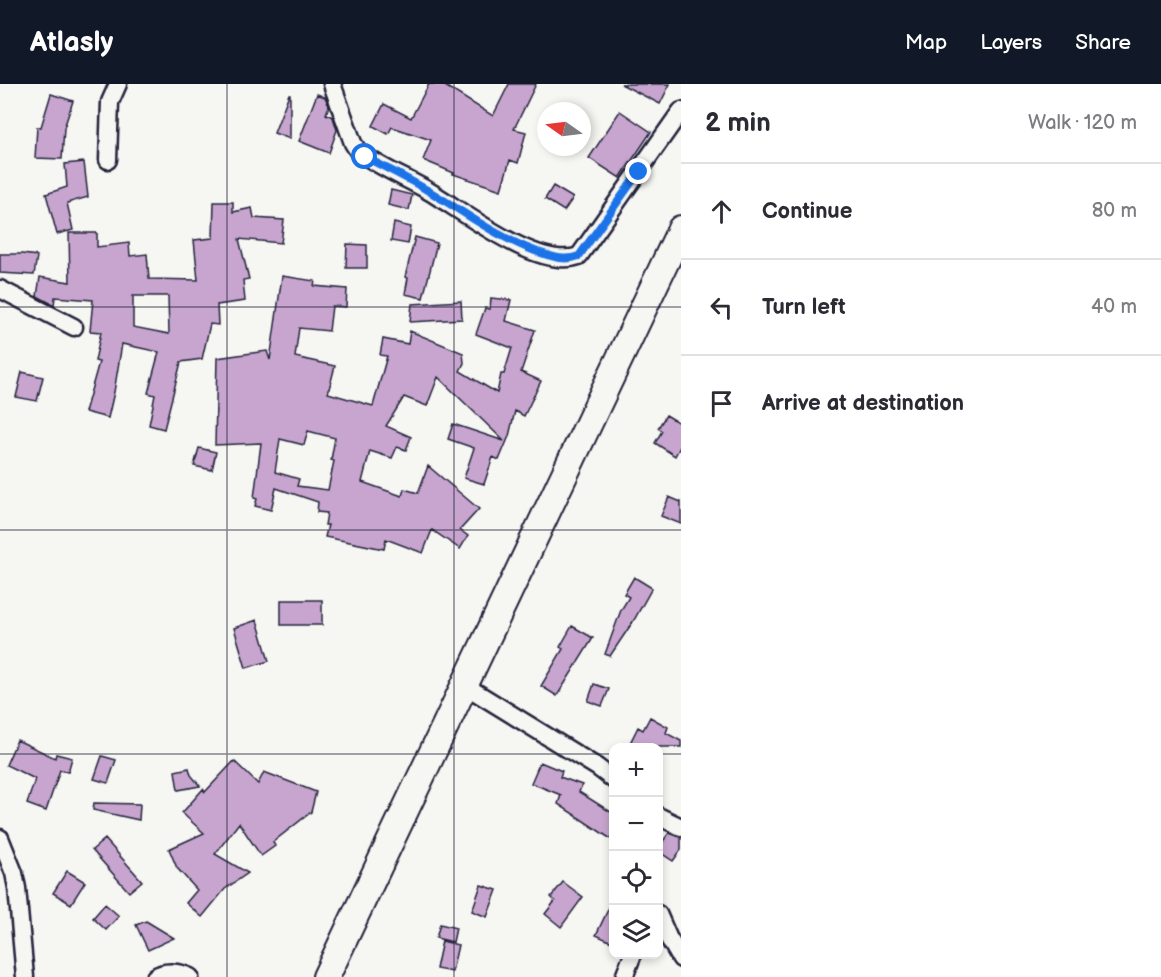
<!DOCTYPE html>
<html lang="en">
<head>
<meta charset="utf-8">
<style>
  :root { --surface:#fff; --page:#f2f2f3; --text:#2b2b33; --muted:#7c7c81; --line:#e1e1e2; --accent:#111827 }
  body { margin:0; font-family:"Balsamiq Sans",sans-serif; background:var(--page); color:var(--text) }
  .controls { position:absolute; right:18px; bottom:18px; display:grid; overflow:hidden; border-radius:12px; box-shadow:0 3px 9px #0003 }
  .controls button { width:54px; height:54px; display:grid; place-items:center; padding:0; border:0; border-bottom:2px solid var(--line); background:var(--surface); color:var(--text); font:30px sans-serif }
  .compass { position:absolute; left:537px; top:18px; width:54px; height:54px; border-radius:50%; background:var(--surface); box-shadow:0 3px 9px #0003; rotate:284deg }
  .stop { position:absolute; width:18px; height:18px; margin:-14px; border:4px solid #1a73e8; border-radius:50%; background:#fff }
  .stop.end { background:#1a73e8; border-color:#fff; box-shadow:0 2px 6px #0008 }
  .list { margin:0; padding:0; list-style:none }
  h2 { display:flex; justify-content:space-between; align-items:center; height:78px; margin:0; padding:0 24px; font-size:26px }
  h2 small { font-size:20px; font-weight:400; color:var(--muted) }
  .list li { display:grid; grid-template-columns:39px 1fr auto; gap:18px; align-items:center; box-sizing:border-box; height:96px; padding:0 24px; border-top:2px solid var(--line) }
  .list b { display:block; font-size:22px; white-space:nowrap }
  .list em { font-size:20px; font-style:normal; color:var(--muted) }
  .icon { flex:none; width:33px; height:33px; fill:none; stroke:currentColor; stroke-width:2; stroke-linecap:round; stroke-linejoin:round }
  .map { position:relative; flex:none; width:681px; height:893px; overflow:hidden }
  header { display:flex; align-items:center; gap:36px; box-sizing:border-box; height:84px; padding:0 30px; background:var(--accent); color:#fff }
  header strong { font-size:28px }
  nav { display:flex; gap:33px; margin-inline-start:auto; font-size:21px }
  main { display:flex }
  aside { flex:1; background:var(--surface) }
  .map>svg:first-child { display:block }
  .building { fill:#c7a5cf; stroke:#22223b; stroke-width:1.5; fill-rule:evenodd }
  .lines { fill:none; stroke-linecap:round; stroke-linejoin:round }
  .street-casing { stroke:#22223b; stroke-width:21 }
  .primary-casing { stroke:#22223b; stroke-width:30 }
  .street { stroke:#f6f6f2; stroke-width:16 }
  .primary { stroke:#f6f6f2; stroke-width:26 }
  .route { stroke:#1a73e8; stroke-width:8 }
  .grid { fill:none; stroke:#22223b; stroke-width:1.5; stroke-opacity:0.55 }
</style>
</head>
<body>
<header>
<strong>Atlasly</strong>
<nav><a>Map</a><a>Layers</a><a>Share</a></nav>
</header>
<main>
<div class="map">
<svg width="681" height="893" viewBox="0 0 681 893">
  <rect width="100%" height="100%" fill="#f6f6f2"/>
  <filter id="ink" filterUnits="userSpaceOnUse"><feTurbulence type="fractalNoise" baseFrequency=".0167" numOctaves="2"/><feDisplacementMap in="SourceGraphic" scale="12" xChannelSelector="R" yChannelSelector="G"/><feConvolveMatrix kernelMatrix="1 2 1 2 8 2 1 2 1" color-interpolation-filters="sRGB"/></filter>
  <g filter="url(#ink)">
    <path class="building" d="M429,0H442L493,32L509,0H536L514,45L526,48L518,79L510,76L501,106L453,90L454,89L423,76L431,56L392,43L388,50L373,42L384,20L411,34Z
      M621,0H670L660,20Z
      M51,10L73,17L64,44L62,75L35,74L37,43H41Z
      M289,10H290V55L274,49Z
      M317,10L325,13L329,22L326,30L333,33L337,46L329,69L299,57Z
      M620,27L651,48L620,94L589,74Z
      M84,78L88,113L67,119L73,146L57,150L46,110L67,103L65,80Z
      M553,102L573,114L564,127L545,115Z
      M391,106L412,111L409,126L388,121Z
      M214,118H233V128L252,124L254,134L284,136L281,159L239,155L249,195L243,196L245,217L217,221L218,241L210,240L202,275L181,278L164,345L149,341L155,311L148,309L159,268L122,260L114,308L108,334L85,328L99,278L95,277L101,248L90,247L93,216L55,213L54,221L37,212L40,193L70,198L69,149H97V163L129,159L130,172L147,170L149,195L198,196L194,156L213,154ZM133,212H168L169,250L133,243Z
      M394,139L411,143L408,160L391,157Z
      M415,153L437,159L423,214L405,210L408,194L405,193Z
      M347,160L367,161V184H346Z
      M0,170H22L37,172L34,191L0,189Z
      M282,192L315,197L314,202L347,205L346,223L332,222L329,247L299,244L295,273L335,282L328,309L373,322L387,272L380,271L383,255L408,260L410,247L463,269L464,279L460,287L497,309L501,290H504L512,264L476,250L485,224L490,225L491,214L511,216L506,237L535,246L521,288L541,297L524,332L515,327L509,352L499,376L493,373L484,400L464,394L474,364L448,355L453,340L504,357L438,293L427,322L404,313L386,342L411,353L406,366L397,363L392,374L370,367L362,398L402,412L404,405L418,409L428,382L479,425L460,446L468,452L460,465L432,446L423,469L386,455L384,465L325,453L328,441H325L327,429L317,428L318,418L276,404L271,426L255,422L257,415L254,414L261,359L215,361L217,274L267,267L270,276ZM308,347L335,354L331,376L334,377L328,406L297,402L299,395L275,388L280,355L304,361Z
      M461,217L462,235L410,238L412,220Z
      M22,288L43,293L37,317L16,313Z
      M666,331L681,340V361L675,372L655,359L662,347L658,344Z
      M199,364L216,368L212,386L194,382Z
      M669,413L681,418V440L661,432Z
      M634,493L652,504L634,536L610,572L605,570L621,526L629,513L624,510Z
      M281,516H322V541H281Z
      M257,536L269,577L246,584L234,544Z
      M572,542L593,554L557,612L541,602L563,565L560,563Z
      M594,600L609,605L602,622L588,617Z
      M650,633L668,643L666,649L681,657V663H639L630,659L638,643L643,646Z
      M17,656L55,674L56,670L72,674L68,688L60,686L46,727L27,720L35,695L6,681Z
      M102,672L116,676L108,699L94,695Z
      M234,677L258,700L264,688L316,708L311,728L273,758L275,762L261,772L239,739L215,770L248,789L225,805L202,833L186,819L197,806L177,784L169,765L204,749L182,729L203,705L205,708Z
      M540,678L562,687L560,693L582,701L579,708L614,730V757L558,720L561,711L531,699Z
      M189,684L191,691L200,702L178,706L175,687Z
      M94,719L140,720L139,736L93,726Z
      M669,749L681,753V766L673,777L658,767V764Z
      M105,755L142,797L129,808L92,766Z
      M67,787L85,798L71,820L53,809Z
      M563,798L583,813L561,843L545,830L555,817L551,813Z
      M481,801L497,806L487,833L472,827Z
      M614,813V859L596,851Z
      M105,820L119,832L106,846L93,834Z
      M146,837L174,854L148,866L136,841Z
      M440,840L456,844L453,858L436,854Z
      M442,857L458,861L452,888L436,885Z"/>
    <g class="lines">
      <defs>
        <path id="street" d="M332,0L353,59L358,67C379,83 404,93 427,106C462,126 538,187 579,172L681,27
          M108,76L110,18L118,0
          M0,205L74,243
          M464,601L597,683L614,696
          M658,732L681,743
          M0,754L14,789L17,804L25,893
          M658,830L668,853L681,875
          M155,893C165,886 179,888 190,893
          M624,893L633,870"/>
        <path id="primary" d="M326,893L681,145"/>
      </defs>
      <use href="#street" class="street-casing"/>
      <use href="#primary" class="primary-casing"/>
      <use href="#street" class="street"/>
      <use href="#primary" class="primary"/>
    </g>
  </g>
  <g class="lines" filter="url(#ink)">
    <path class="route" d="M365,73C386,84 407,94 427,106C463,127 495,152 535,167C551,172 563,178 579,172L639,88"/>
  </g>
  <path class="grid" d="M227,0V893M454,0V893M0,223H681M0,446H681M0,670H614M658,670H681"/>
</svg>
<div class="controls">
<button>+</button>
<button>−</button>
<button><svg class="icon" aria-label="locate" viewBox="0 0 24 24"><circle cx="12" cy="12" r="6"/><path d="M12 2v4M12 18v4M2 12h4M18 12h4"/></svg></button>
<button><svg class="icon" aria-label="layers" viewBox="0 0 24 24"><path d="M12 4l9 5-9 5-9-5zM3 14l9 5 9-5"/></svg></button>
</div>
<svg class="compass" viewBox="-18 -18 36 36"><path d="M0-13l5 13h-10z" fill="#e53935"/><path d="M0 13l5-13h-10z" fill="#7c7c81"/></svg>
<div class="stop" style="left:365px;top:73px"></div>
<div class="stop end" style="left:639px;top:88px"></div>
</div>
<aside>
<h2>2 min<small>Walk · 120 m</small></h2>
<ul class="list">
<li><svg class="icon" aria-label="ahead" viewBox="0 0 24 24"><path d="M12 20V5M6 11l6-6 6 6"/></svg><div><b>Continue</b></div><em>80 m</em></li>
<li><svg class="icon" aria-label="left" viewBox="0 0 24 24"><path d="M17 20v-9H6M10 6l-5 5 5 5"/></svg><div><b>Turn left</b></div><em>40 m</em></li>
<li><svg class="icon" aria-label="arrive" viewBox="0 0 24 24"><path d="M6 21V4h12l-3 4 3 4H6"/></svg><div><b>Arrive at destination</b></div></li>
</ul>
</aside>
</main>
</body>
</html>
